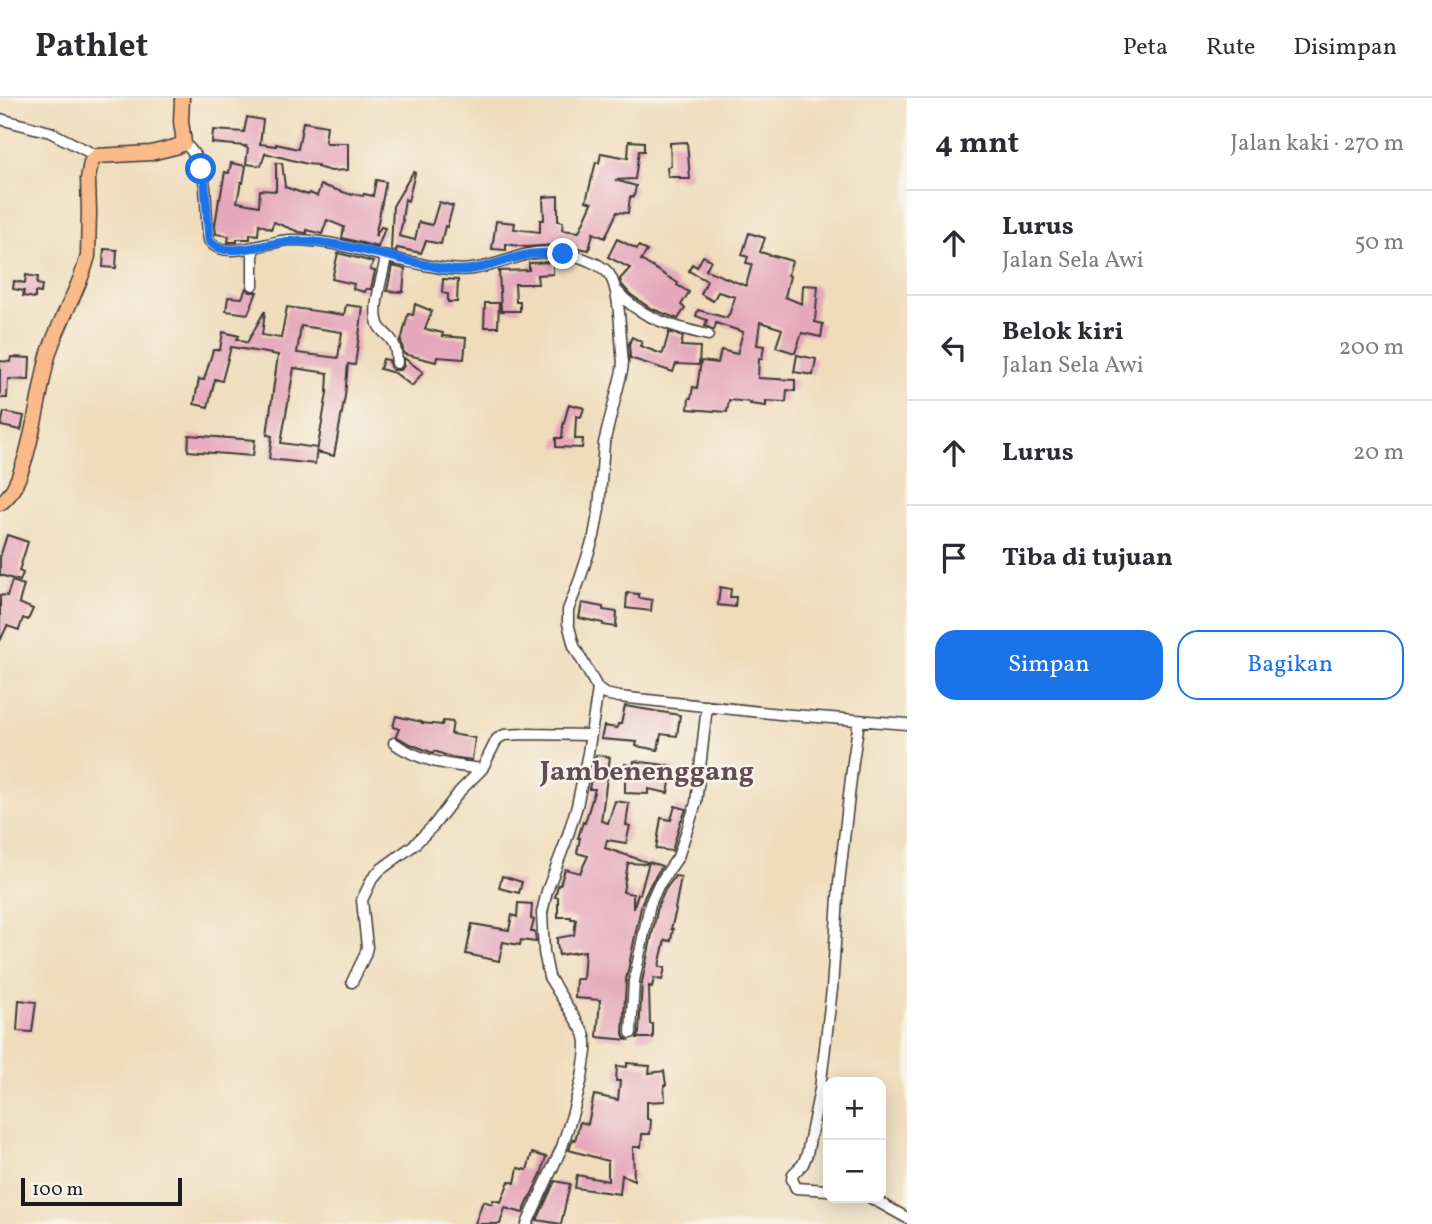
<!DOCTYPE html>
<html lang="id">
<head>
<meta charset="utf-8">
<style>
  :root { --surface:#fff; --page:#f2f2f3; --text:#2b2b33; --muted:#7c7c81; --line:#e1e1e2; --accent:#1a73e8 }
  body { margin:0; font-family:Vollkorn,serif; background:var(--page); color:var(--text) }
  .controls { position:absolute; right:21px; bottom:21px; display:grid; overflow:hidden; border-radius:14px; box-shadow:0 4px 18px #0003 }
  .controls button { width:63px; height:63px; display:grid; place-items:center; padding:0; border:0; border-bottom:2px solid var(--line); background:var(--surface); color:var(--text); font:35px sans-serif }
  .scale { position:absolute; left:21px; bottom:18px; width:161px; box-sizing:border-box; padding-left:7px; border:4px solid #1c1c1c; border-top:0; font-size:19px; line-height:24px; white-space:nowrap; color:#1c1c1c; -webkit-text-stroke:5px #f7f3e8; paint-order:stroke }
  .stop { position:absolute; width:21px; height:21px; margin:-16px; border:5px solid #1a73e8; border-radius:50%; background:#fff }
  .stop.end { background:#1a73e8; border-color:#fff; box-shadow:0 2px 7px #0008 }
  .list { margin:0; padding:0; list-style:none }
  h2 { display:flex; justify-content:space-between; align-items:center; height:91px; margin:0; padding:0 28px; font-size:30px }
  h2 small { font-size:23px; font-weight:400; color:var(--muted) }
  .list li { display:grid; grid-template-columns:46px 1fr auto; gap:21px; align-items:center; box-sizing:border-box; height:105px; padding:0 28px; border-top:2px solid var(--line) }
  .list b { display:block; font-size:26px; white-space:nowrap }
  .list p { margin:0; font-size:23px; white-space:nowrap; color:var(--muted) }
  .list em { font-size:23px; font-style:normal; color:var(--muted) }
  .actions { display:flex; gap:14px; padding:21px 28px }
  .actions a { flex:1; padding:16px 0; border:2px solid var(--accent); border-radius:21px; text-align:center; font-size:24px; color:var(--accent) }
  .actions .main { background:var(--accent); color:#fff }
  .icon { flex:none; width:38px; height:38px; fill:none; stroke:currentColor; stroke-width:2; stroke-linecap:round; stroke-linejoin:round }
  .map { position:relative; flex:none; width:907px; height:1126px; overflow:hidden }
  header { display:flex; align-items:center; gap:42px; box-sizing:border-box; height:98px; padding:0 35px; background:var(--surface); border-bottom:2px solid var(--line) }
  header strong { font-size:33px }
  nav { display:flex; gap:38px; margin-inline-start:auto; font-size:24px }
  main { display:flex }
  aside { flex:1; background:var(--surface) }
  .map>svg:first-child { display:block }
  .building { fill:#e5a7bb; fill-rule:evenodd }
  .lines { fill:none; stroke-linecap:round; stroke-linejoin:round }
  .minor-casing { stroke:#3c3934; stroke-width:13 }
  .major-casing { stroke:#3c3934; stroke-width:17 }
  .minor { stroke:#fff; stroke-width:10 }
  .major { stroke:#fabb8b; stroke-width:14 }
  .route { stroke:#1a73e8; stroke-width:9 }
  .labels { text-anchor:middle; dominant-baseline:central; stroke-width:5; stroke-linejoin:round; paint-order:stroke }
  .quarter-label { font-size:28px; font-weight:bold; fill:#624d54; stroke:#f7f3e8 }
</style>
</head>
<body>
<header>
<strong>Pathlet</strong>
<nav><a>Peta</a><a>Rute</a><a>Disimpan</a></nav>
</header>
<main>
<div class="map">
<svg width="907" height="1126" viewBox="0 0 907 1126">
  <rect width="100%" height="100%" fill="#f7f3e8"/>
  <filter id="ink" filterUnits="userSpaceOnUse"><feTurbulence type="fractalNoise" baseFrequency=".0143" numOctaves="2"/><feDisplacementMap in="SourceGraphic" scale="14" xChannelSelector="R" yChannelSelector="G"/><feConvolveMatrix kernelMatrix="1 2 1 2 8 2 1 2 1" color-interpolation-filters="sRGB"/></filter>
  <filter id="wash" filterUnits="userSpaceOnUse"><feTurbulence type="fractalNoise" baseFrequency=".00686" numOctaves="4" result="noise"/><feDisplacementMap in="SourceGraphic" scale="28" xChannelSelector="R" yChannelSelector="G"/><feGaussianBlur stdDeviation="1.57" result="paint"/><feColorMatrix in="noise" values="0 0 0 0 0 0 0 0 0 0 0 0 0 0 0 0 0 1.4 0 .05"/><feComposite in="paint" operator="in"/></filter>
  <g filter="url(#wash)">
    <rect width="100%" height="100%" fill="#f0dcbb"/>
    <g id="blocks">
      <path class="building" d="M247,19L263,22L260,46L276,48V46L298,51L303,24L327,28L325,43L326,45H348V72L331,73L317,69L318,67L307,66L265,55L261,68L246,66L248,50L245,49L246,48L212,45L213,32L244,34Z
        M629,43L644,44V53H639L635,81L615,82L636,88L634,99H630L628,115L617,114L605,140L593,135L589,152L554,145V147L526,149L506,146V152L492,151L496,123L515,125L514,131L540,134V122H544L543,99L558,98V123L563,124L562,132L579,134L592,105L586,103L596,64L599,65L601,55L628,60Z
        M687,44L690,81H680V79H668L667,69L671,68L670,45Z
        M231,65L246,68L243,85L241,84L237,104L259,108L260,92L276,93V65H282L285,89L308,97L309,95L317,98L321,87L352,97V96L363,98L364,96L373,98L376,82L386,84L375,139L381,129L385,130L378,149L342,140L344,129L327,122L322,136L307,132V135L299,134L274,124L271,131L259,126L258,137L250,136V141H237V144H228L229,138L216,136L215,127L219,101H220L225,74L229,75Z
        M413,74L415,75L408,103L405,101L402,122H403L399,138L415,142L419,124L432,127L439,104L453,108L447,129L445,128L441,146L426,143L421,155L397,150L396,153L391,152L393,108Z
        M749,135L765,140L760,154L792,163L788,177L790,178L785,199L802,206L803,187L818,188L815,224L823,226L821,239L802,235L795,255L776,249L782,231L760,224L757,247L764,248L762,261L759,260L758,280L795,282V293L787,292L786,304L766,303V308L750,306L751,304L729,302L727,314L688,311L689,300H691L693,289L697,290L701,263L718,265L721,252L737,256L743,234L716,225L714,232L705,228L707,222L696,218L698,212L727,220L728,217H729L735,199L718,194L713,203L701,196L707,183L689,173L692,166L697,169L703,158L711,162L706,172L746,188L752,166L746,165L748,159L742,157Z
        M617,141L637,151L639,148L647,153L641,162L678,185L677,187L689,194L681,207L685,210L678,221L650,210L630,196L622,187L620,181L630,170L608,159Z
        M104,151L117,152L116,170L103,169Z
        M338,155L373,164L370,172L375,173L371,191H366L365,194L353,191L354,186L332,181Z
        M553,164V176L537,177L538,186H515L516,204H520V213H501L499,173L529,172V165Z
        M392,168L405,171L403,194L387,193Z
        M26,177L38,179L37,186L42,187L41,195L35,194V200L23,198L24,193L13,191L14,183L25,185Z
        M443,181L458,182L457,204H448V196L442,195Z
        M246,190L250,194H257L248,216L226,213L228,199L242,200Z
        M485,205H499L498,229H484Z
        M415,206L432,213L425,231L443,235L442,238L466,240L464,261L437,259L436,264L404,256L401,243L408,216L413,217Z
        M346,207L363,209L355,267L348,266L345,298L334,358L317,354L327,295L328,275L294,270L281,345L317,350L315,366L269,361L272,338L267,337L278,257L231,249L222,283L215,281L208,309L194,306L199,281L204,282L213,252H220L223,234L239,238L237,241L247,245L264,214H265L262,237L281,240L287,209L344,217ZM301,228L342,234L338,260L297,255Z
        M669,234L683,239L681,248L700,249L699,267L676,266L673,274L630,260L629,246L632,239L642,244L640,248L662,256L663,255Z
        M797,257L816,261L813,277L794,274Z
        M11,259L30,260L29,282L8,281L7,300H0V263L10,264Z
        M404,260L423,274L412,288L395,275L380,271L383,261L389,262L390,269L393,272H401L404,268Z
        M569,306L584,310L581,319L576,318L575,341H583L582,350L556,349V340H562L563,328Z
        M4,314L24,318L21,332L1,328Z
        M189,337L255,342L253,358L188,353Z
        M7,437L28,444L19,473L23,475L20,483L0,477V459Z
        M12,483L24,487L19,505L33,511L28,522L23,520L19,532L7,528L0,543V497L7,498Z
        M720,489L731,491L730,499H736L735,509L718,507Z
        M627,495L639,496V500L652,502L651,513L626,510Z
        M582,505L603,509V512L617,514L616,529L603,527V525L579,520Z
        M625,608L680,617L677,638L661,636L658,652L636,648L637,644L601,641L604,628L617,630L618,626H621Z
        M396,618L422,624V625L442,627L443,623L453,624L451,636L475,640L472,662L451,659L434,653L433,655L408,645L396,638L399,631L393,629Z
        M596,657L610,659L601,723L608,725L615,703L629,705L626,727L630,728L626,745L607,742L605,750L647,764L646,766L628,765L623,794L633,796V811L638,796H640L649,764L662,768L651,785L642,804L626,882L623,935L624,939L628,942L597,939L600,902L575,900L576,881H583L585,853L559,857L557,845V840L574,837L576,821H571V819H558V799H555L558,787H560L565,771L580,775L588,758L577,755L580,740H578L583,724L585,725L595,691H589Z
        M634,663L673,668L668,695L648,691V696L625,695V666L633,668Z
        M675,708L686,711L682,722H681L672,753L656,751L661,720L671,722Z
        M502,778L522,784L519,795L499,790Z
        M675,778L681,779L675,811L676,812L671,831H673L671,843L665,842L659,868L665,870L662,882L654,880L652,889L649,888L650,926H653V940H637L639,935L642,884L658,808L665,792Z
        M518,805L532,806L531,821L534,822L531,834H535L536,844L521,842L520,847L503,844L499,863L466,856L472,826L509,832L512,817L517,819Z
        M19,902L36,904L32,934L17,933Z
        M627,965L637,966L636,967L650,968L649,975L664,973L666,987H664L665,1003L647,1004V1021L651,1022L650,1036H642L641,1049H633L634,1082L622,1077L620,1096L575,1090L577,1077L608,1083V1063L569,1052L573,1041L575,1042L580,1024L588,1026L594,997L618,1002L620,983H616L617,968L627,969Z
        M532,1055L546,1059L541,1076L523,1115L505,1110L500,1126H475L483,1103L492,1106L493,1102L501,1104L509,1083L515,1085L518,1070L527,1072Z
        M555,1083L570,1086L561,1126L537,1122Z"/>
    </g>
  </g>
  <g filter="url(#ink)">
    <use href="#blocks" fill-opacity="0" stroke="#3c3934" stroke-width="2"/>
    <g class="lines">
      <defs>
        <path id="minor" d="M0,21L50,34L97,58
          M184,45C213,69 203,109 209,142C223,164 268,143 289,142C322,141 352,150 383,158C397,162 411,164 425,167C441,170 456,173 472,171C490,169 507,162 524,157C543,152 568,154 587,162C594,165 603,168 609,176C621,192 620,243 623,264L622,273L604,345L599,411L594,438L580,481L568,512V525L574,548L598,591L605,596L619,599L780,616L907,626
          M386,159C383,178 372,208 378,226C381,234 388,236 392,243C397,249 396,258 397,265
          M253,187V149
          M616,192C639,220 674,229 708,237
          M394,645C420,664 450,667 482,671
          M352,884L365,857L367,849L362,802L372,781L380,772L414,747L434,727L460,693L482,671L497,641L504,637L525,636L591,637
          M631,935L634,883L650,806L658,788L678,759L696,705L707,608
          M828,1092L796,1090L792,1081L793,1076L803,1066L807,1056L820,991L832,891L839,785L853,663L859,623
          M871,1100L907,1120
          M527,1126L562,1049L573,1014L582,980L586,953V943L584,935L549,879L544,854L542,815L547,793L566,743L577,708L588,655L598,591"/>
        <path id="major" d="M0,405C28,391 39,290 48,258C57,227 75,199 85,168L88,158L89,114L88,81L91,64L97,58L151,55L175,49L184,45L181,23L182,0"/>
      </defs>
      <use href="#minor" class="minor-casing"/>
      <use href="#major" class="major-casing"/>
      <use href="#minor" class="minor"/>
      <use href="#major" class="major"/>
    </g>
  </g>
  <g class="lines" filter="url(#ink)">
    <path class="route" d="M201,71L205,87L209,142C223,164 273,142 295,143C340,143 383,158 427,167C435,169 444,171 453,172C479,174 502,162 526,157C538,154 551,155 563,156"/>
  </g>
  <g class="labels">
    <g class="quarter-label">
      <text x="647" y="674">Jambenenggang</text>
    </g>
  </g>
</svg>
<div class="controls">
<button>+</button>
<button>−</button>
</div>
<div class="scale">100 m</div>
<div class="stop" style="left:201px;top:71px"></div>
<div class="stop end" style="left:563px;top:156px"></div>
</div>
<aside>
<h2>4 mnt<small>Jalan kaki · 270 m</small></h2>
<ul class="list">
<li><svg class="icon" aria-label="ahead" viewBox="0 0 24 24"><path d="M12 20V5M6 11l6-6 6 6"/></svg><div><b>Lurus</b><p>Jalan Sela Awi</p></div><em>50 m</em></li>
<li><svg class="icon" aria-label="left" viewBox="0 0 24 24"><path d="M17 20v-9H6M10 6l-5 5 5 5"/></svg><div><b>Belok kiri</b><p>Jalan Sela Awi</p></div><em>200 m</em></li>
<li><svg class="icon" aria-label="ahead" viewBox="0 0 24 24"><path d="M12 20V5M6 11l6-6 6 6"/></svg><div><b>Lurus</b></div><em>20 m</em></li>
<li><svg class="icon" aria-label="arrive" viewBox="0 0 24 24"><path d="M6 21V4h12l-3 4 3 4H6"/></svg><div><b>Tiba di tujuan</b></div></li>
</ul>
<div class="actions"><a class="main">Simpan</a><a>Bagikan</a></div>
</aside>
</main>
</body>
</html>
